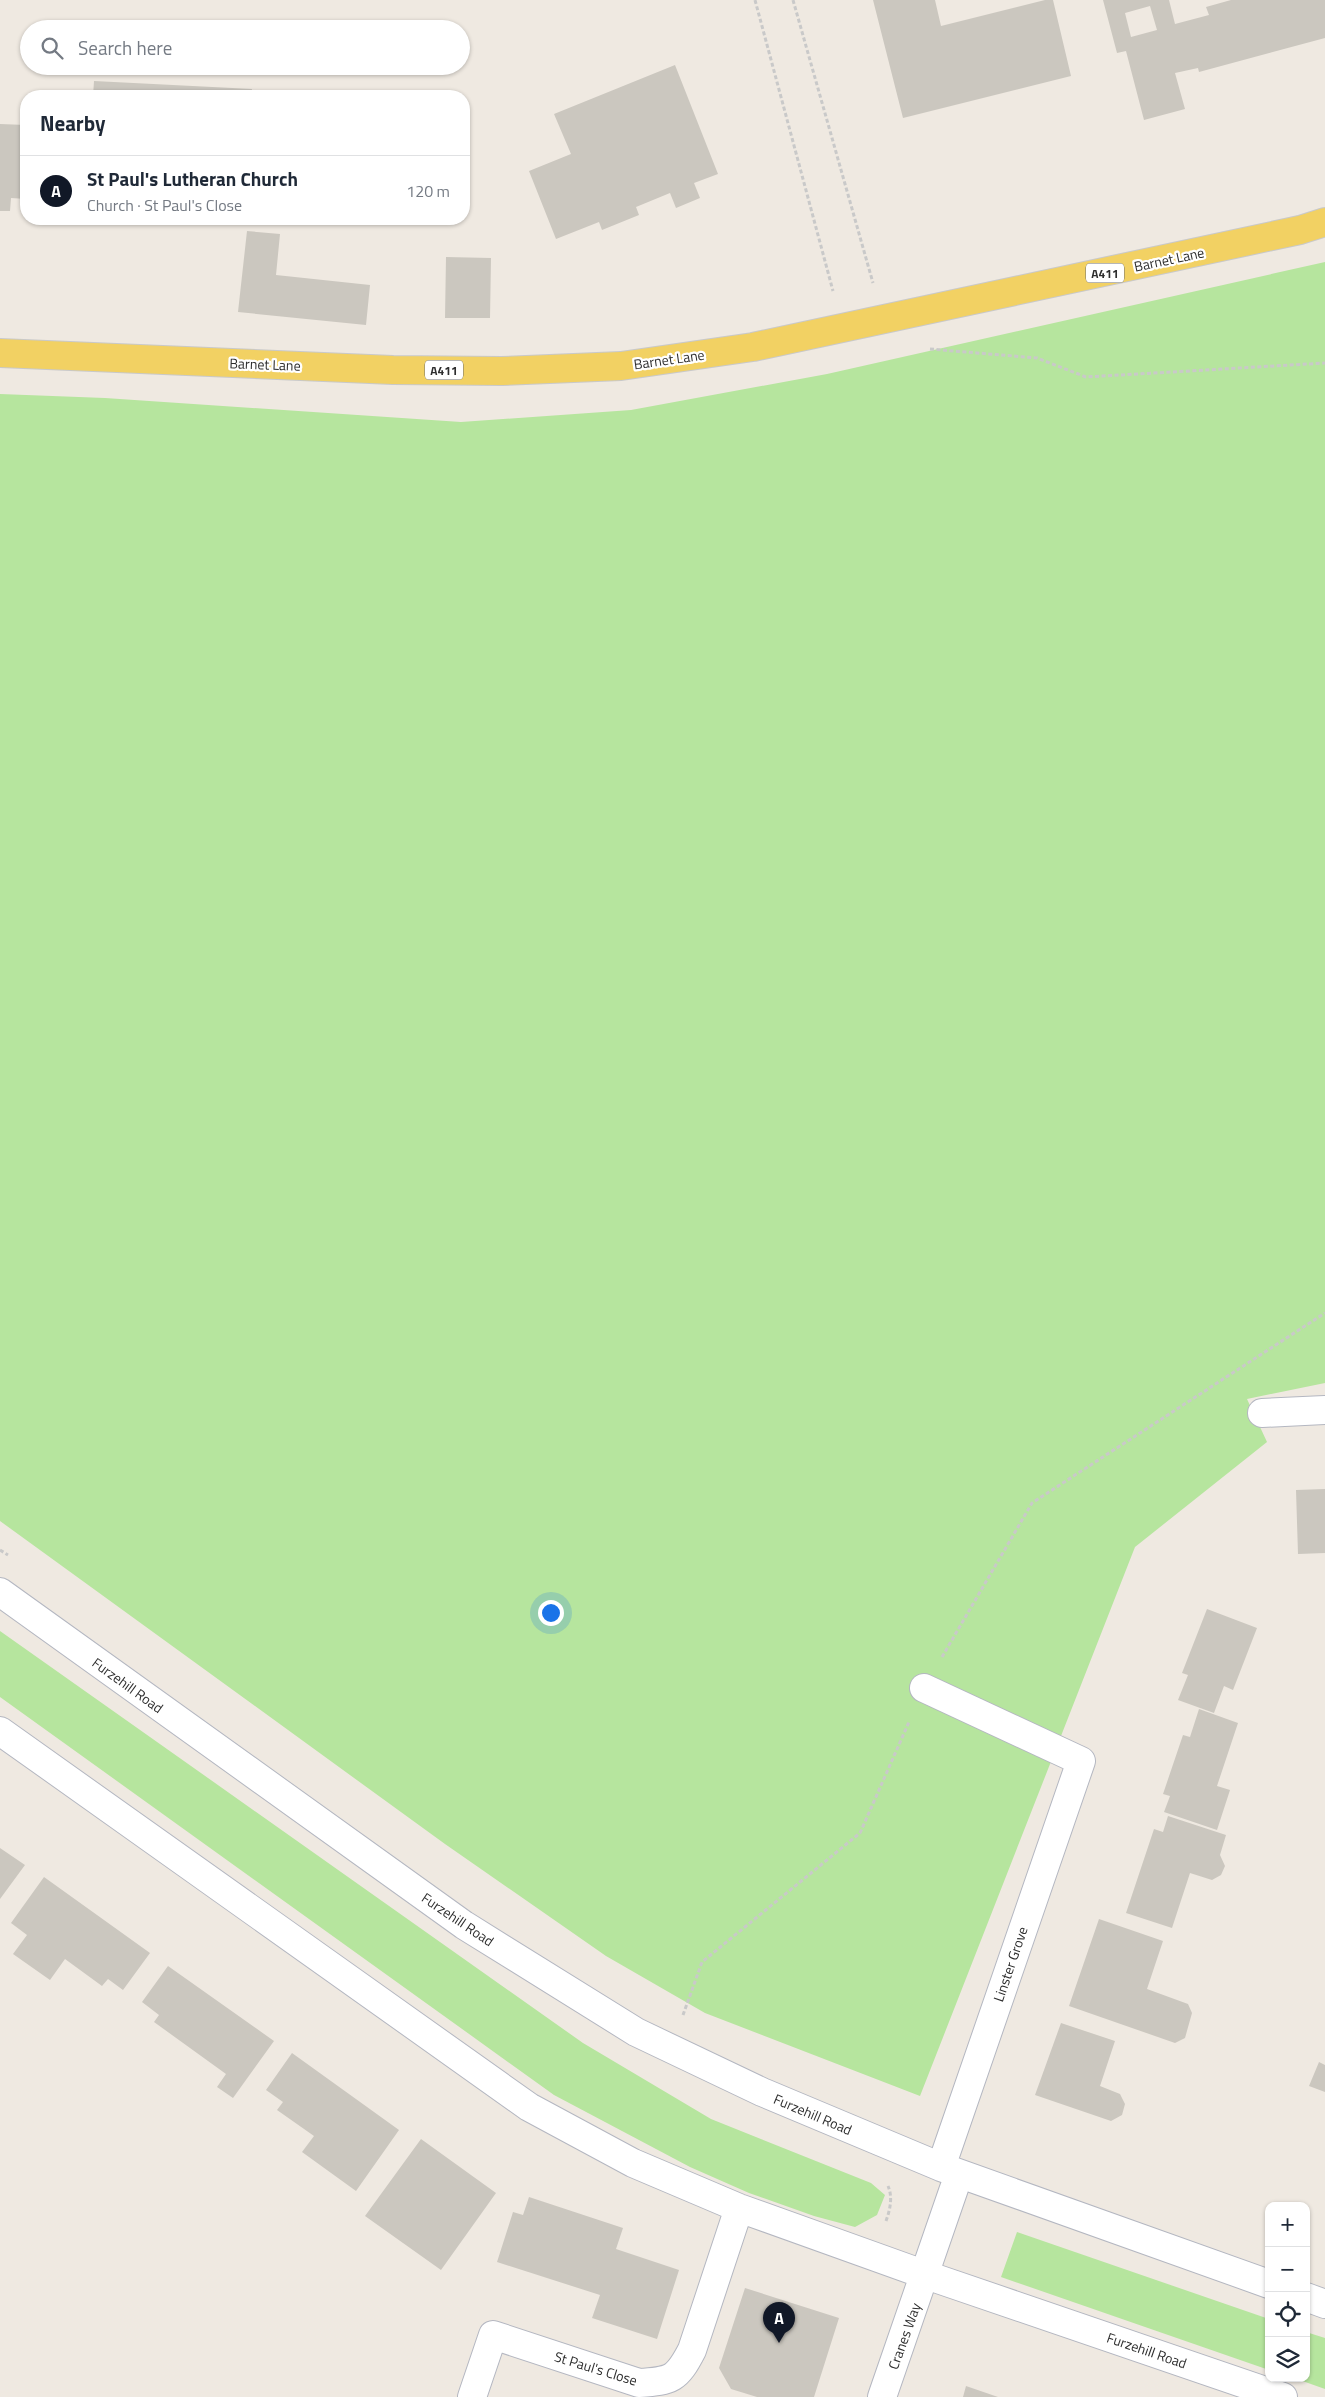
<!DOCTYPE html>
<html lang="en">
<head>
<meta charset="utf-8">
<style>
  :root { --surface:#fff; --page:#f2f2f3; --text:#1f2937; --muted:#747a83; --line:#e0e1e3; --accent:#111827 }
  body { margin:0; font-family:"Titillium Web",sans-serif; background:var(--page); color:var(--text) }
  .controls { position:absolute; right:15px; bottom:15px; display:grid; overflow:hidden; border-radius:10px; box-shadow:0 1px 4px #0004 }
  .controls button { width:45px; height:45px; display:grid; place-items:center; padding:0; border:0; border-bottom:1px solid var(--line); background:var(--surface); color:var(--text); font:25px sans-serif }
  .you { position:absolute; left:550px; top:1612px; width:18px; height:18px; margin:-12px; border:4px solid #fff; border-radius:50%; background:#1a73e8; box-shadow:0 0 0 8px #1a73e833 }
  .badge { display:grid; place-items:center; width:32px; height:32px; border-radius:50%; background:var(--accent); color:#fff; font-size:16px; font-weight:700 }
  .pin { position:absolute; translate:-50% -41px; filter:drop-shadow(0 1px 2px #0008) }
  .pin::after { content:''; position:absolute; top:26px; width:18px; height:15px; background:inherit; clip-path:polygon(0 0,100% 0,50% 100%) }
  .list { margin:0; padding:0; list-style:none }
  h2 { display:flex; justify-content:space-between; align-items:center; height:65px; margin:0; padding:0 20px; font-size:21px }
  h2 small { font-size:16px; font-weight:400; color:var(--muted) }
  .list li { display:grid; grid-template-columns:32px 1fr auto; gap:15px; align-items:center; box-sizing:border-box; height:70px; padding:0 20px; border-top:1px solid var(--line) }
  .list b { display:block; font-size:19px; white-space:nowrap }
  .list p { margin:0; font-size:16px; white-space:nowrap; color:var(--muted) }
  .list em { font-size:16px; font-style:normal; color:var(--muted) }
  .icon { flex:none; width:28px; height:28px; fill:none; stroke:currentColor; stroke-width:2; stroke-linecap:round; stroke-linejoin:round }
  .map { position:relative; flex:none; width:1325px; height:2397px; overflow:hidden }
  .search { position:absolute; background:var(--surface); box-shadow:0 1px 4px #0004; left:20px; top:20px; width:450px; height:55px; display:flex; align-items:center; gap:12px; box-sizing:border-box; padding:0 18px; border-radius:28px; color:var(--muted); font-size:19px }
  .panel { position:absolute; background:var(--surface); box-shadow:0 1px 4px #0004; left:20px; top:90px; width:450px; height:135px; border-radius:20px }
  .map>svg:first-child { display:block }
  .green { fill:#b6e59e }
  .building { fill:#cbc7bf; fill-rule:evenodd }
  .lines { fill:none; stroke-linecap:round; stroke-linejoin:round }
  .minor-casing { stroke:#b4b7c1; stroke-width:30 }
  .major-casing { stroke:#c9c9c9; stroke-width:30 }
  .path { stroke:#c9c9c9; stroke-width:3; stroke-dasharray:4 2.5; stroke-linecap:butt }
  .minor { stroke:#fff; stroke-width:28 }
  .major { stroke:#f2d163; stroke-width:28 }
  .labels { text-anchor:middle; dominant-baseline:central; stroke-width:4.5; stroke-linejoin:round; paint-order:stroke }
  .shield { fill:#fff; stroke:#6d6d6d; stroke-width:1 }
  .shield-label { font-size:12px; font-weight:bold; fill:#2e2e2e }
  .street-label { font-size:14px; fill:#2e2e2e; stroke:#fff }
</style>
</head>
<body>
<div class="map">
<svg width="1325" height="2397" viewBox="0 0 1325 2397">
  <rect width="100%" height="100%" fill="#efe9e1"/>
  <path class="green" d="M1325,262V1383L1247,1399L1267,1442L1135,1547L920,2096L705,2013L606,1956L445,1844L0,1521V394L105,398L461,422L631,410L827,374Z
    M0,1631L583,2043L711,2119L871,2183L885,2195L877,2215L855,2227L814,2216L749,2193L690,2167L554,2095L0,1697Z
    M1017,2232L1269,2319V2370L1001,2277Z
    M1306,2332L1325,2338V2389L1294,2378H1306Z"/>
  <path class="building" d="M873,0H935L941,26L1045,0H1053L1071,76L903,118Z
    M1103,0H1169L1175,24L1209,15L1206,7L1231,0H1325V38L1199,72L1198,68L1175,73L1185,109L1144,120L1126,51L1117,53ZM1150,6L1157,30L1131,37L1125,13Z
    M675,65L718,174L694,183L700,198L676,208L670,193L636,207L639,215L602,230L599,222L556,239L529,171L571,154L554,114Z
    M94,81L252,89L251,96H93Z
    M0,124L26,125V199L11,198L10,211H0Z
    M247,231L280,234L276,275L370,285L366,325L238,312Z
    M446,257L491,258L490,318H445Z
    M1325,1489V1553L1298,1554L1296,1490Z
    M1207,1609L1257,1628L1233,1690L1224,1686L1214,1713L1178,1700L1188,1675L1182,1673Z
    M1199,1709L1238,1723L1217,1786L1230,1790L1217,1830L1164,1812L1170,1796L1163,1794L1183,1735L1190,1737Z
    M1168,1816L1226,1835L1220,1855L1225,1866L1221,1875L1212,1880L1190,1873L1172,1928L1126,1913L1154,1829L1163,1832Z
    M0,1848L25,1865L0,1899Z
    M44,1877L150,1953L123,1990L108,1979L102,1986L65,1959L50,1980L13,1954L27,1935L11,1923Z
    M1099,1919L1163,1941L1147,1989L1188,2004L1192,2013L1185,2038L1175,2043L1069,2006Z
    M168,1966L274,2041L233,2098L217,2087L226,2074L154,2022L159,2015L142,2002Z
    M1061,2023L1115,2041L1100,2086L1120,2094L1125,2104L1122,2115L1111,2121L1035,2095Z
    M292,2053L399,2130L356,2191L302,2152L314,2136L277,2110L283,2102L266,2090Z
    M1319,2062L1325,2065V2092L1309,2086Z
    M421,2139L496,2193L441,2270L365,2216Z
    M529,2197L623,2228L616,2249L679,2270L657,2339L592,2318L600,2295L497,2262L513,2212L523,2215Z
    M745,2288L839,2318L814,2397H757L731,2389L719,2368Z
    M966,2386L998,2397H963Z"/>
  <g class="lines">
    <defs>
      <path id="minor" d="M1262,1413L1325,1410
        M0,1592L464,1925L636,2032L762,2092L941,2167L1269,2284
        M924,1688L1081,1761L941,2167
        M0,1731L529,2107L633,2163L739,2208L926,2275L1283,2397
        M1306,2297L1325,2304
        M472,2397L493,2335L639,2383C672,2381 677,2379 692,2350L739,2208
        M882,2397L959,2174"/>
      <path id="major" d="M0,353L393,370L502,371L621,366L753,347L1300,230L1325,222"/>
    </defs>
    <use href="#minor" class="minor-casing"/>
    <use href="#major" class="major-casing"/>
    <path class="path" d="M755,0L833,291
      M793,0L873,283
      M930,349L1037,358L1086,377L1325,363
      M0,1550L8,1555
      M942,1657L1032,1503L1325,1313
      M683,2015L702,1962L860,1833L909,1722
      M886,2221C890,2210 893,2197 888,2186"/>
    <use href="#minor" class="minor"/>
    <use href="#major" class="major"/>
  </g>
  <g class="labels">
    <g class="shield">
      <rect x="1086" y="263.5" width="38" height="19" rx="4"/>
      <rect x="425" y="360.5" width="38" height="19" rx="4"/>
    </g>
    <g class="shield-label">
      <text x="1105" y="273">A411</text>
      <text x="444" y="370">A411</text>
    </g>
    <g class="street-label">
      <text transform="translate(1169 259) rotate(-12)">Barnet Lane</text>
      <text transform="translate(669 359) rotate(-8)">Barnet Lane</text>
      <text transform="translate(265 364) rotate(2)">Barnet Lane</text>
      <text transform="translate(128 1685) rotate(36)">Furzehill Road</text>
      <text transform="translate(458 1919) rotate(34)">Furzehill Road</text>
      <text transform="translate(1010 1964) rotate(-71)">Linster Grove</text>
      <text transform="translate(813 2114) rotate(23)">Furzehill Road</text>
      <text transform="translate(904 2336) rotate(-70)">Cranes Way</text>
      <text transform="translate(1147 2350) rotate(19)">Furzehill Road</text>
      <text transform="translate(596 2368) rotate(17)">St Paul's Close</text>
    </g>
  </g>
</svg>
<div class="controls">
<button>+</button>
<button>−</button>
<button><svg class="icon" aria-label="locate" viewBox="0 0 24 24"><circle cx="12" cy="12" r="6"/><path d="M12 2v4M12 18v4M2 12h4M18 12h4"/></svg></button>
<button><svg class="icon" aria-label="layers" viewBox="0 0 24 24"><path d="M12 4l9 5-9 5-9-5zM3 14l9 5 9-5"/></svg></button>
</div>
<div class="you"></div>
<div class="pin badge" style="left:779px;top:2343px">A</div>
<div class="search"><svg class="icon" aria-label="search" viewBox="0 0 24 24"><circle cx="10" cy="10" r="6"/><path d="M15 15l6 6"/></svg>Search here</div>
<section class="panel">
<h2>Nearby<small></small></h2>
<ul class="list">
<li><span class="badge">A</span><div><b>St Paul's Lutheran Church</b><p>Church · St Paul's Close</p></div><em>120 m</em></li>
</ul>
</section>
</div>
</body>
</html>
